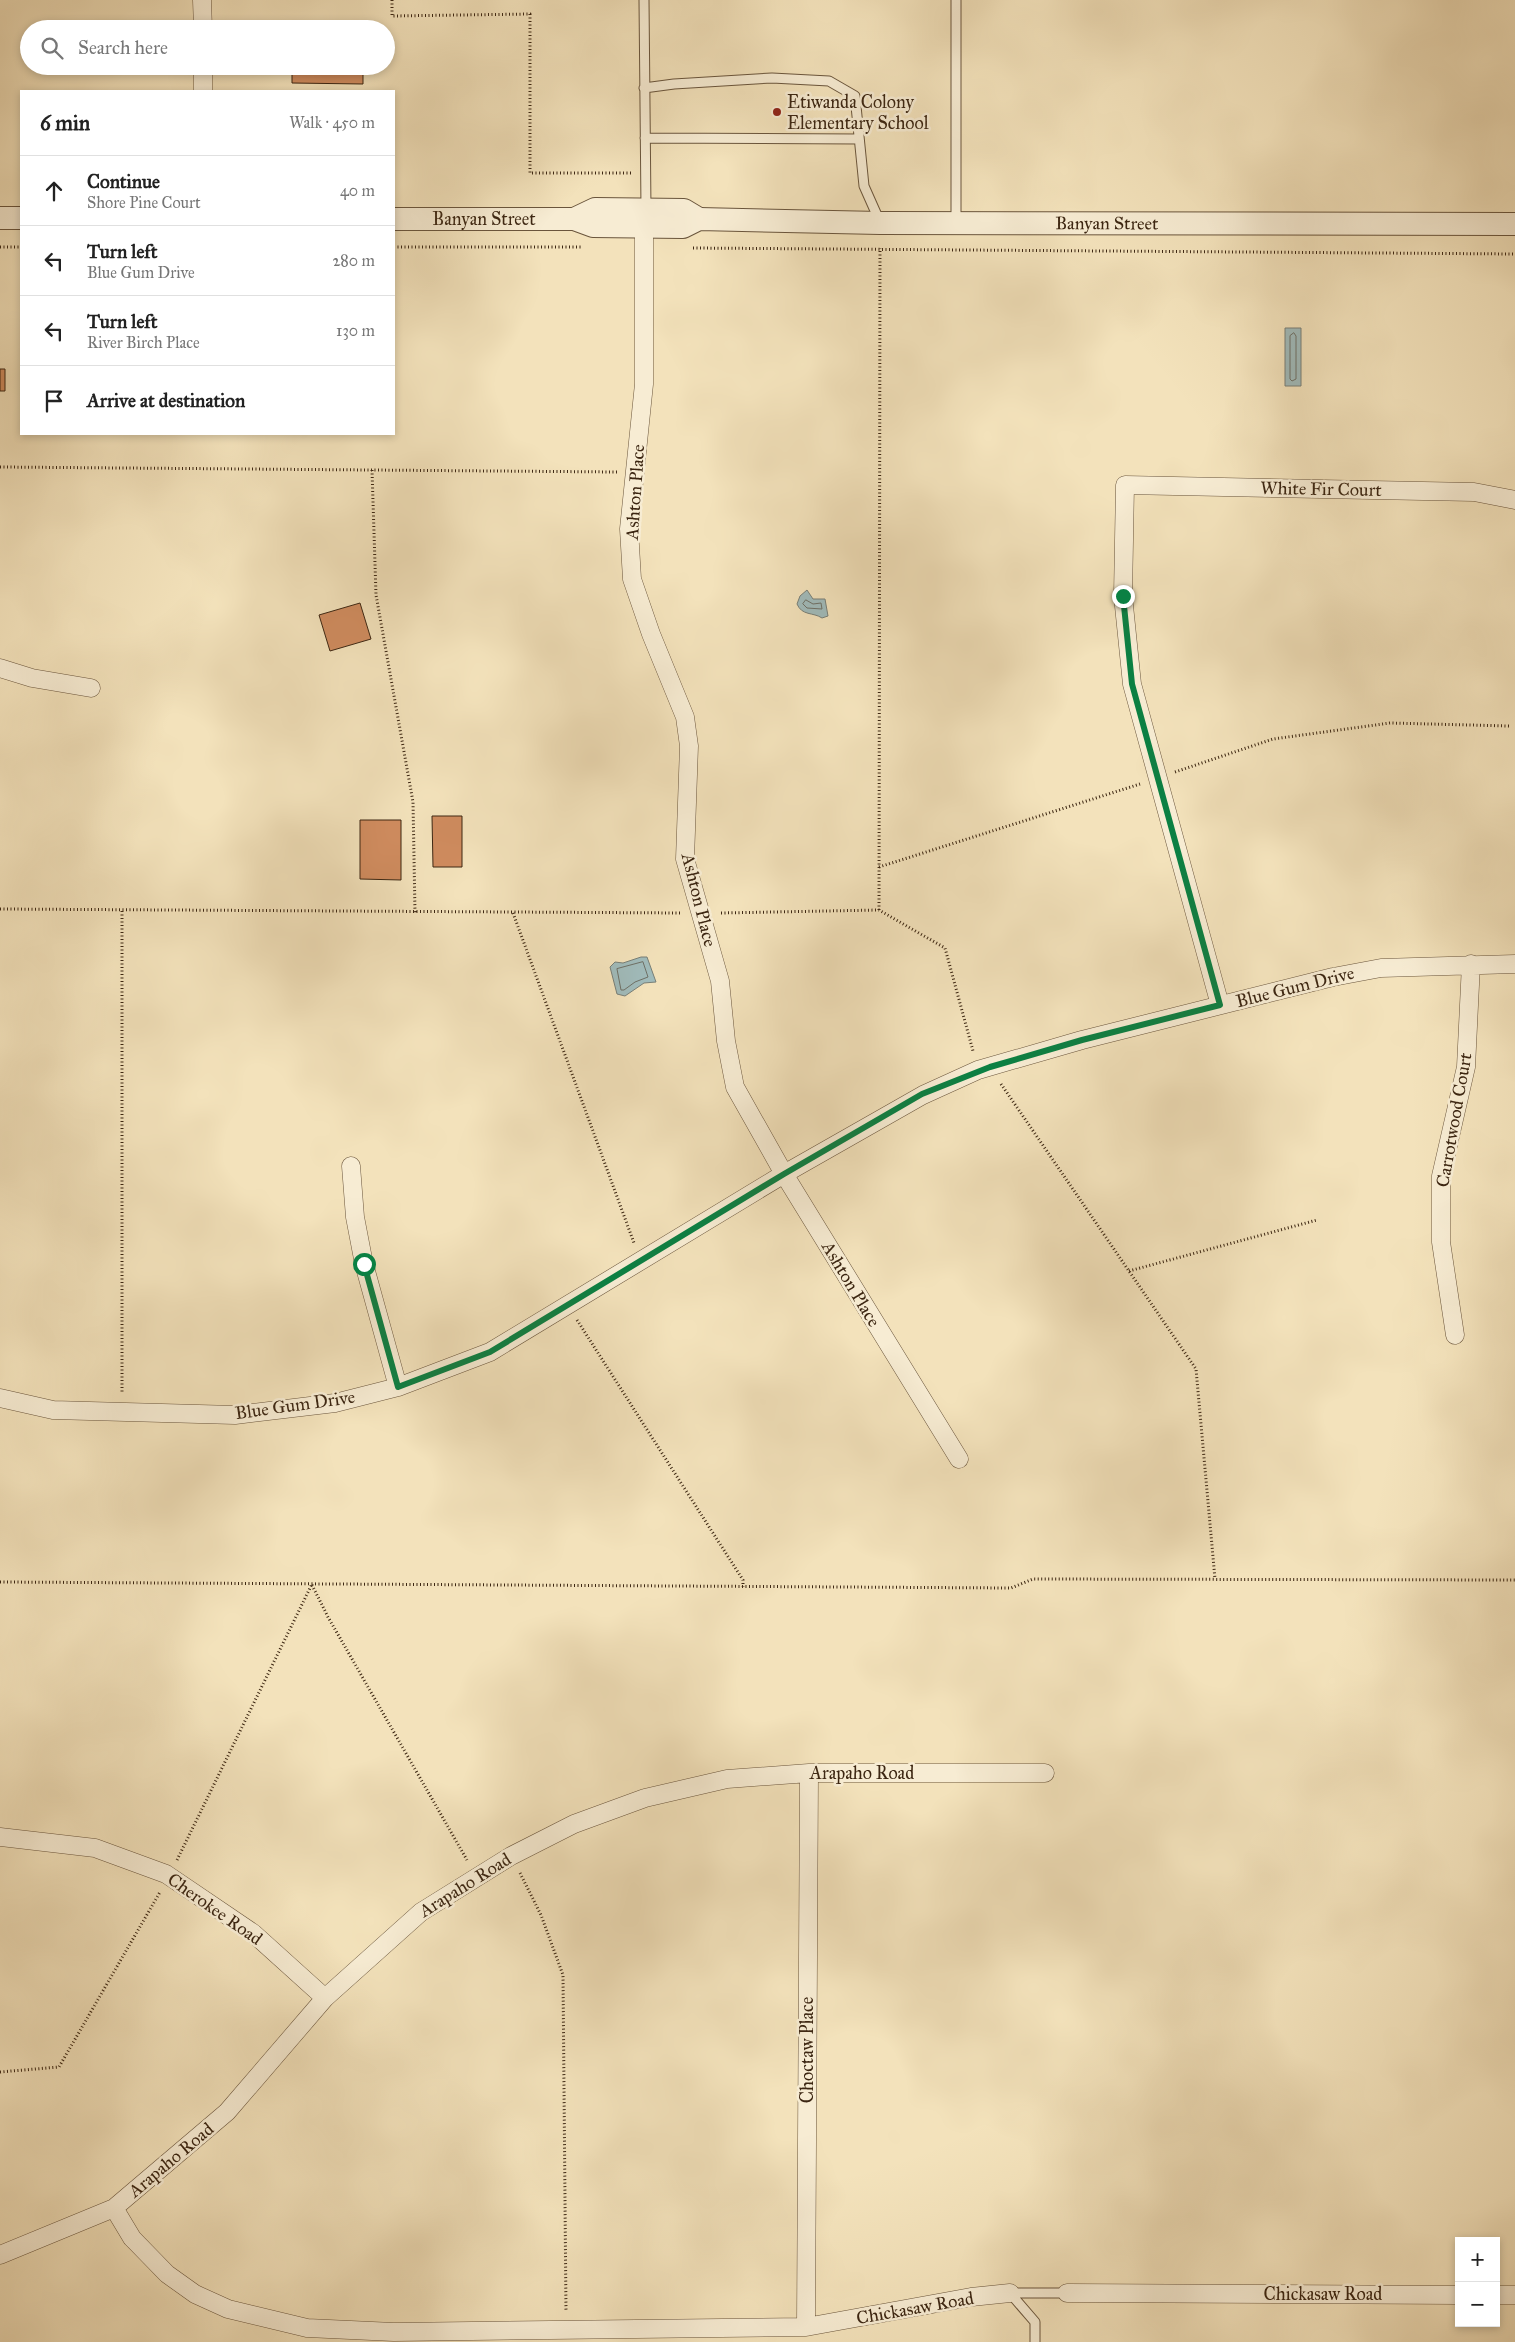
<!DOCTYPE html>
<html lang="en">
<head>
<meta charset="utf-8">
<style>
  :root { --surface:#fff; --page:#f6f6f6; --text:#222; --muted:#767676; --line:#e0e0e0 }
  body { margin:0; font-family:"IM FELL Great Primer",serif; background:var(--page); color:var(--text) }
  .controls { position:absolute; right:15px; bottom:15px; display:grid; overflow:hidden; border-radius:0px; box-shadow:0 2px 8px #0003 }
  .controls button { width:45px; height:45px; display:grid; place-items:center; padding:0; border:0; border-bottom:1px solid var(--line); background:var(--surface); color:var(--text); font:25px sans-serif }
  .stop { position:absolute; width:15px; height:15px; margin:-11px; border:4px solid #0b8043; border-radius:50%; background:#fff }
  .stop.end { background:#0b8043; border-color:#fff; box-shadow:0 1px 5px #0008 }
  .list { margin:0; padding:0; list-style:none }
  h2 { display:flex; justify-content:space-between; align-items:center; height:65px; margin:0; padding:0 20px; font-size:21px }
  h2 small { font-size:16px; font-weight:400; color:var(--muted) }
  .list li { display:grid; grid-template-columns:32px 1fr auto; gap:15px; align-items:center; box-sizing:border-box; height:70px; padding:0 20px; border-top:1px solid var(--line) }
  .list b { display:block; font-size:19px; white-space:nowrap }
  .list p { margin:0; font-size:16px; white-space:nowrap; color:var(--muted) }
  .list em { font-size:16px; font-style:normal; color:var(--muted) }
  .icon { flex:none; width:28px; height:28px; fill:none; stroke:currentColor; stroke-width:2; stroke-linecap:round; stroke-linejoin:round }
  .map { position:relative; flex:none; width:1515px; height:2342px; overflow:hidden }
  .search { position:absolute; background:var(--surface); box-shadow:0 2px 8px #0003; left:20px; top:20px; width:375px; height:55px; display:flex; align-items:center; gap:12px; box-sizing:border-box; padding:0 18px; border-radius:28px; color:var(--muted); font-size:19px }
  .panel { position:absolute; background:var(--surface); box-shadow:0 2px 8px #0003; left:20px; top:90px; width:375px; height:345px; border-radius:0px }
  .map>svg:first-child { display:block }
  .water { fill:#a0bbbb; stroke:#787f77 }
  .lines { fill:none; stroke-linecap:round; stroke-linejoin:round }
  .shore { stroke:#6e7066; stroke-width:1 }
  .building { fill:#d08c5f; stroke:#3c2612 }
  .service-casing { stroke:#6a553c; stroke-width:11 }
  .minor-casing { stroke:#6a553c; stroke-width:19 }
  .tertiary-casing { stroke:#6a553c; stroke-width:24 }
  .path { stroke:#3c2612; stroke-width:3; stroke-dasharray:1 2.5; stroke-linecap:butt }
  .service { stroke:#f7ecd3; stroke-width:9 }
  .minor { stroke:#f7ecd3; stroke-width:18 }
  .tertiary { stroke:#f7ecd3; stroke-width:22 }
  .route { stroke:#0b8043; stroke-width:6 }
  .poi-dot { fill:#8f2418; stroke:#f7ecd3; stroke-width:2 }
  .labels { text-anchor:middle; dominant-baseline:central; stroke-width:5; stroke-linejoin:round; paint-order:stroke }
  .poi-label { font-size:18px; fill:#3c2612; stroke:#f7ecd3; text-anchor:start }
  .street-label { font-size:18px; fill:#3c2612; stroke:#f7ecd3 }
</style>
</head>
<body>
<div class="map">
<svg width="1515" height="2342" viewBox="0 0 1515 2342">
  <rect width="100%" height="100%" fill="#f3e2bb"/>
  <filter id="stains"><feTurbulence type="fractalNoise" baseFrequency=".004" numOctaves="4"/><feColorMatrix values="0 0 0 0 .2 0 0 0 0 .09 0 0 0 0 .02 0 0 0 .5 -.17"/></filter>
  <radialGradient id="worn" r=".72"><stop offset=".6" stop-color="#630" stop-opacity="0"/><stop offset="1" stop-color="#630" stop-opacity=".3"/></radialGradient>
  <path class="water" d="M1285,328H1301V386H1285Z
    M807,590L813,599H825L828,616L822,618C813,612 802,616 797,604L800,596Z
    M641,957H647L656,982L644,983L625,996L617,994L610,967L615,962L623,963Z"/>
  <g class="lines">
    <path class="shore" d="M1294,333L1296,336V379L1292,381L1290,379V336Z
      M806,600L813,604L821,603L822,609L807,608L803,604Z
      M643,962L648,977L635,982L624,990H621L617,969Z"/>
  </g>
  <path class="building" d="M292,66H363V84L292,83Z
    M0,369H5V391H0Z
    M360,603L371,639L330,651L319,615Z
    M432,816H462V867H433Z
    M360,820H401V880L360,879Z"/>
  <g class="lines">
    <defs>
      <path id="service" d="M644,0L646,209
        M644,88L674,84L772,78L829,81L855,96L864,186L880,222
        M645,138L859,139
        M956,222V0
        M1010,2293L1035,2322V2342
        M1010,2293H1067"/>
      <path id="minor" d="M202,0L203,29
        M203,66V91
        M644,227V384L629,529L632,579L651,634L685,717L689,746L685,859L720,981L726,1041L735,1087L784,1174L959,1459
        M0,668L32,678L91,688
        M1220,1005L1132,684L1123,596L1125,485L1474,492L1515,500
        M351,1166L355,1217L364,1264L398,1387
        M1455,1335L1441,1242V1176L1466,1067L1471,964
        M0,1398L53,1410L235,1415L335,1403L398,1387L490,1352L784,1174L923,1095L978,1070L1082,1040L1333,977L1381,968L1515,964
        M0,1837L95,1848L166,1874L253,1933L325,1998
        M114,2208L132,2238L167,2274L195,2294L228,2309L307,2328L394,2332L806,2327L971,2297L1010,2293
        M0,2255L114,2208L227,2112L325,1998L421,1912L511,1856L574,1824L645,1798L727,1779L809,1773H1045
        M1067,2293L1459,2295
        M1496,2295H1515
        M806,2327L809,1773"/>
      <g id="tertiary">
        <path d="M0,218H21"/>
        <path id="s1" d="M394,219H574L593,226L683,227L699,219L880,223L1515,224"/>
        <path d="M574,219L595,209L684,210L699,219"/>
      </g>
    </defs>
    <use href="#service" class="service-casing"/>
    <use href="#minor" class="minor-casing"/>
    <use href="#tertiary" class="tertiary-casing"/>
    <path class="path" d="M392,0V16L530,14V173H631
      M0,247H21
      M394,247H582
      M693,248L1515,254
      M0,467L617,472
      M372,470L376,595L413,802L415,913
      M1175,772L1273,739L1390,723L1509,726
      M879,867L1140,784
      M0,909L682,913
      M879,910L880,248
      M122,911V1394
      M513,913L634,1243
      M721,913L879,910L945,948L973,1051
      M1001,1084L1196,1369L1215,1579
      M1129,1271L1317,1220
      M577,1320L743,1580V1587
      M0,1582L1011,1588L1033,1579L1515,1580
      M312,1585L328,1617L467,1860
      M177,1860L312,1584
      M520,1873L541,1915L563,1975L566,2312
      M0,2072L59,2067L160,1892"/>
    <use href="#service" class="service"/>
    <use href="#minor" class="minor"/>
    <use href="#tertiary" class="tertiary"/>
  </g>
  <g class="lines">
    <path class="route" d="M364,1264L398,1387L490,1352L784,1174L922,1094L990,1067L1082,1040L1220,1005L1132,684L1123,596"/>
  </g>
  <circle class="poi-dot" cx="777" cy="112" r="5"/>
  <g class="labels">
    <g class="poi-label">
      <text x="787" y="102">Etiwanda Colony<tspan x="787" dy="21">Elementary School</tspan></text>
    </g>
    <g class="street-label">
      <text stroke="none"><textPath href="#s1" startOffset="90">Banyan Street</textPath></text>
      <text stroke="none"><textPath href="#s1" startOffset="716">Banyan Street</textPath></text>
      <text transform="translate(1321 489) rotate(1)">White Fir Court</text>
      <text transform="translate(635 492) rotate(-86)">Ashton Place</text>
      <text transform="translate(699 900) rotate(76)">Ashton Place</text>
      <text transform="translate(1295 987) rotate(-14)">Blue Gum Drive</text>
      <text transform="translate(1454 1120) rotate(-80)">Carrotwood Court</text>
      <text transform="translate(851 1284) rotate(59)">Ashton Place</text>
      <text transform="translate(295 1405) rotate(-8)">Blue Gum Drive</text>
      <text x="862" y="1773">Arapaho Road</text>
      <text transform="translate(465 1885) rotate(-32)">Arapaho Road</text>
      <text transform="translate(215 1909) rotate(35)">Cherokee Road</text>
      <text transform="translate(807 2050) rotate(-90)">Choctaw Place</text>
      <text transform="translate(171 2160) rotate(-40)">Arapaho Road</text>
      <text x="1323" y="2294">Chickasaw Road</text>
      <text transform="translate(915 2308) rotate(-10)">Chickasaw Road</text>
    </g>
  </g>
  <rect width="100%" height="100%" filter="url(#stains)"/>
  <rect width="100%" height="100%" fill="url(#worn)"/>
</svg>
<div class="controls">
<button>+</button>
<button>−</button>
</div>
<div class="stop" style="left:364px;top:1264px"></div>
<div class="stop end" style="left:1123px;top:596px"></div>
<div class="search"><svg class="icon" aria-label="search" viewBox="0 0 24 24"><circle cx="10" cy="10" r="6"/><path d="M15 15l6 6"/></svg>Search here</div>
<section class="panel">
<h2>6 min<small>Walk · 450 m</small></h2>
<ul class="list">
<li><svg class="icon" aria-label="ahead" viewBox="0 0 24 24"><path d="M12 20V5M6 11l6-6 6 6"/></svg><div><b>Continue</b><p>Shore Pine Court</p></div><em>40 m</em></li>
<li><svg class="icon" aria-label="left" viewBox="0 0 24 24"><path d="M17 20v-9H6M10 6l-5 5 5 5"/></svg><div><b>Turn left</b><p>Blue Gum Drive</p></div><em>280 m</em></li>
<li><svg class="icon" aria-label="left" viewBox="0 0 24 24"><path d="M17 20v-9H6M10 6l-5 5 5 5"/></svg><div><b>Turn left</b><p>River Birch Place</p></div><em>130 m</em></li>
<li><svg class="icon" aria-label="arrive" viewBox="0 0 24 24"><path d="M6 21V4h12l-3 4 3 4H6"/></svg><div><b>Arrive at destination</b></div></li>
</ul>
</section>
</div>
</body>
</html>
